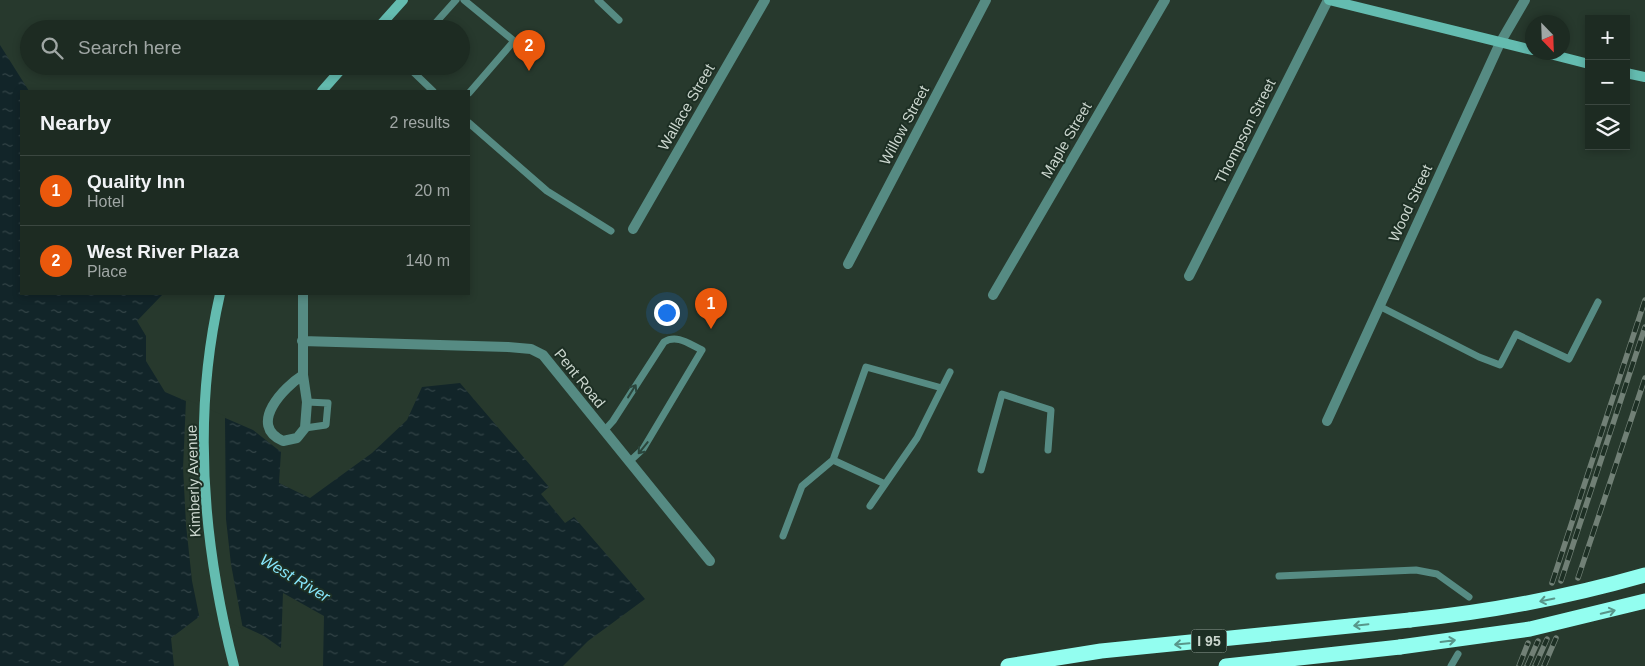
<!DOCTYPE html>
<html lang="en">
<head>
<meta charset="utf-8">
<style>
  :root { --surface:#1d2b22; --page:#2a372f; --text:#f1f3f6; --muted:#a0a7a5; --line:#3b4740; --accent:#ea580c }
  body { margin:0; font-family:Arial,sans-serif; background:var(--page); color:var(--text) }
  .controls { position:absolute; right:15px; top:15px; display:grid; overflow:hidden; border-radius:0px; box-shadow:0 2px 8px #0003 }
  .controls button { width:45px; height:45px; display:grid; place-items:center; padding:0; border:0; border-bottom:1px solid var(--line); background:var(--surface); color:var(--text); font:25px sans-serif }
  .compass { position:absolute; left:1525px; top:15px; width:45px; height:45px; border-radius:50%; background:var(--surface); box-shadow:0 2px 8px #0003; rotate:157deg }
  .you { position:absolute; left:666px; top:312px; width:18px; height:18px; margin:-12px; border:4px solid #fff; border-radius:50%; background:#1a73e8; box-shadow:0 0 0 8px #1a73e833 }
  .badge { display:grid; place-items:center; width:32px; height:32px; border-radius:50%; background:var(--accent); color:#fff; font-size:16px; font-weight:700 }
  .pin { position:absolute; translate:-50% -41px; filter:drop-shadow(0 1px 2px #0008) }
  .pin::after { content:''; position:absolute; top:26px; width:18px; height:15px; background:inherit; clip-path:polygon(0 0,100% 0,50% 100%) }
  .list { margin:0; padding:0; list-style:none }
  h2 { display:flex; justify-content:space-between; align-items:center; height:65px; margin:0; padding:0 20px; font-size:21px }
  h2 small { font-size:16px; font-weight:400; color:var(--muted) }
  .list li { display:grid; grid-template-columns:32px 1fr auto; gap:15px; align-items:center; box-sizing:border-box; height:70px; padding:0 20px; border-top:1px solid var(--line) }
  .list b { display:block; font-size:19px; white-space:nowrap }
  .list p { margin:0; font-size:16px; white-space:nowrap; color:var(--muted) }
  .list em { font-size:16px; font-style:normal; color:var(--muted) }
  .icon { flex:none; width:28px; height:28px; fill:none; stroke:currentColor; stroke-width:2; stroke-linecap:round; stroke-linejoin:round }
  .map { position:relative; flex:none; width:1645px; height:666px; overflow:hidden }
  .search { position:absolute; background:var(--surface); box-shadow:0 2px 8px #0003; left:20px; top:20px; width:450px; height:55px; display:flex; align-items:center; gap:12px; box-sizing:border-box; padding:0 18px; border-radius:28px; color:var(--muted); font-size:19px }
  .panel { position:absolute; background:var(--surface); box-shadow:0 2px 8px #0003; left:20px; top:90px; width:450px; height:205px; border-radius:0px }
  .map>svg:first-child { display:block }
  .water { fill:url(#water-ripples) }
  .pier { fill:#27392d }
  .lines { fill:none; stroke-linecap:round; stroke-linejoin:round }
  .service { stroke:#568b83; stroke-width:7 }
  .minor { stroke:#568b83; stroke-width:10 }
  .secondary { stroke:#64bcb0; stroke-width:10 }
  .motorway { stroke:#93fef0; stroke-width:15 }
  .rail-casing { stroke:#718076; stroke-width:5.5 }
  .rail { stroke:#1d2f24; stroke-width:4; stroke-dasharray:11; stroke-linecap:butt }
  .motorway-bridge { stroke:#93fef0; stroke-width:15 }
  .oneway { stroke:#2b463c }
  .oneway2 { stroke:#58968a }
  .labels { text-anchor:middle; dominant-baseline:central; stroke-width:4; stroke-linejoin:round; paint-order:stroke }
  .shield { fill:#1d2f24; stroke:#97a49b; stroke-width:1 }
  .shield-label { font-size:14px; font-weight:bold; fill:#cbd6ce }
  .street-label { font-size:15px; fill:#cbd6ce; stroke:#1d2f24 }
  .water-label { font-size:16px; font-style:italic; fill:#87e6fb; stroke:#1d2f24 }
</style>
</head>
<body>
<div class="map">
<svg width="1645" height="666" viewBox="0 0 1645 666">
  <defs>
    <pattern id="water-ripples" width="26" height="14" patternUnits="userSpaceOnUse" patternTransform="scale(1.25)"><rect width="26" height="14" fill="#122529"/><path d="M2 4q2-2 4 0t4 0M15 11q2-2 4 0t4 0" fill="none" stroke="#334447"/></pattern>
  </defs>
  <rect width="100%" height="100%" fill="#27392d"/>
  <path class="water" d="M0,45L29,91H21V294H163L137,321L146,336V361L165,392L253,430L281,452L279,483L310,498L372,453L407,420L422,387L460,383L549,487L541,494L565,523L574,517L645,599L588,641L563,666H323L324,616L283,593L281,648L264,636L208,610L171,638L174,666H0Z"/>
  <path class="pier" d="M186,399L225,416L226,519L231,564L243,629L208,613L200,620L192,581L186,525L183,468Z"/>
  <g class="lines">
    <path class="service" d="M464,0L514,41L469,93
      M598,0L619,20
      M430,29L456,0
      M407,66L433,91
      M469,123L547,191L611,231
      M1379,306L1479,357L1500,365L1516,334L1569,359L1598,302
      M305,428L326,425L328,403L307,402
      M604,431L613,421L664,342C677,334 689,344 702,350L643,449L629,462
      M833,460L885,484
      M981,470L1002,394L1051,410L1048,450
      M870,506L917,438L950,372
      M783,536L802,486L833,460L866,367L942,388
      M1279,576L1416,570L1437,574L1469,597
      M1451,666L1458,654"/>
    <path class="minor" d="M633,229L765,0
      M848,264L986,0
      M1189,276L1328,0
      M993,295L1165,0
      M302,341L508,347L531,349L543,355L710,561
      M303,375C284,387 247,425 283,441L297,438L305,428L307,402L303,375V294
      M1327,421L1500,43L1525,0"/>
    <path class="secondary" d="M1329,0L1532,50
      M377,29L403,0
      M1542,52L1589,64
      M1626,73L1645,77
      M322,91L344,66
      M220,294C192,416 203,545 234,666"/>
    <path class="motorway" d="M1008,666L1101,651L1410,620
      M1226,666L1400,647"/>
    <defs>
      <path id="rail" d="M1578,578L1645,378
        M1561,581L1645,327
        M1552,583L1645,300
        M1519,666L1528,643
        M1527,666L1538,641
        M1535,666L1547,639
        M1544,666L1556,638"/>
    </defs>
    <use href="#rail" class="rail-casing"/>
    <use href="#rail" class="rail"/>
    <path class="motorway-bridge" d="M1410,620C1490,612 1568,597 1645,575
      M1400,647L1530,629L1645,601"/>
  </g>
  <defs><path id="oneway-shaft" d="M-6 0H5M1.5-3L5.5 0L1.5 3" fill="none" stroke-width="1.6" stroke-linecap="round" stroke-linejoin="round" transform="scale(1.25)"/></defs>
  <g class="oneway">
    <use href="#oneway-shaft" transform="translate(632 391) rotate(-58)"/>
    <use href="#oneway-shaft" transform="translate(643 448) rotate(129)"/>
  </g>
  <g class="oneway2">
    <use href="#oneway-shaft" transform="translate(1547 600) rotate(168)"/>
    <use href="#oneway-shaft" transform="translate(1608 612) rotate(-14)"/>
    <use href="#oneway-shaft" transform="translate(1361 625) rotate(174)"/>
    <use href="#oneway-shaft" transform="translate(1448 641) rotate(-7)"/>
    <use href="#oneway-shaft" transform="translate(1182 644) rotate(175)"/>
  </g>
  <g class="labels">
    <rect class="shield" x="1191.5" y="629.5" width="35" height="23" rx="4"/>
    <g class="shield-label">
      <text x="1209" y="641">I 95</text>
    </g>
    <g class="street-label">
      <text transform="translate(686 107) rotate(-60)">Wallace Street</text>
      <text transform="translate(904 125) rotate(-62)">Willow Street</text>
      <text transform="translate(1245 131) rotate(-63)">Thompson Street</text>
      <text transform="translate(1066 140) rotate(-60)">Maple Street</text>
      <text transform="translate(1410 203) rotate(-65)">Wood Street</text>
      <text transform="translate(580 378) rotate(51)">Pent Road</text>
      <text transform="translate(193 481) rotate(-92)">Kimberly Avenue</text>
    </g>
    <g class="water-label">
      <text transform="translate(295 578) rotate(31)">West River</text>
    </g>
  </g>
</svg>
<div class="controls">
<button>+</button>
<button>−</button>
<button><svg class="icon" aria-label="layers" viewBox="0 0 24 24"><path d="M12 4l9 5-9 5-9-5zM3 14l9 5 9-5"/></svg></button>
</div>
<svg class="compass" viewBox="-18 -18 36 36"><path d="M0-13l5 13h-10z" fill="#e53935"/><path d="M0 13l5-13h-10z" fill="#a0a7a5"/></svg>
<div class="you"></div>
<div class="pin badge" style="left:711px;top:329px">1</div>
<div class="pin badge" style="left:529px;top:71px">2</div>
<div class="search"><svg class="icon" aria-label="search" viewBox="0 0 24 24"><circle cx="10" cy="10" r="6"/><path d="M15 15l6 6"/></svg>Search here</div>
<section class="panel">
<h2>Nearby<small>2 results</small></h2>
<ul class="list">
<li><span class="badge">1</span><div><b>Quality Inn</b><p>Hotel</p></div><em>20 m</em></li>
<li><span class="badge">2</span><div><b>West River Plaza</b><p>Place</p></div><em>140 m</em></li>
</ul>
</section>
</div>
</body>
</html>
